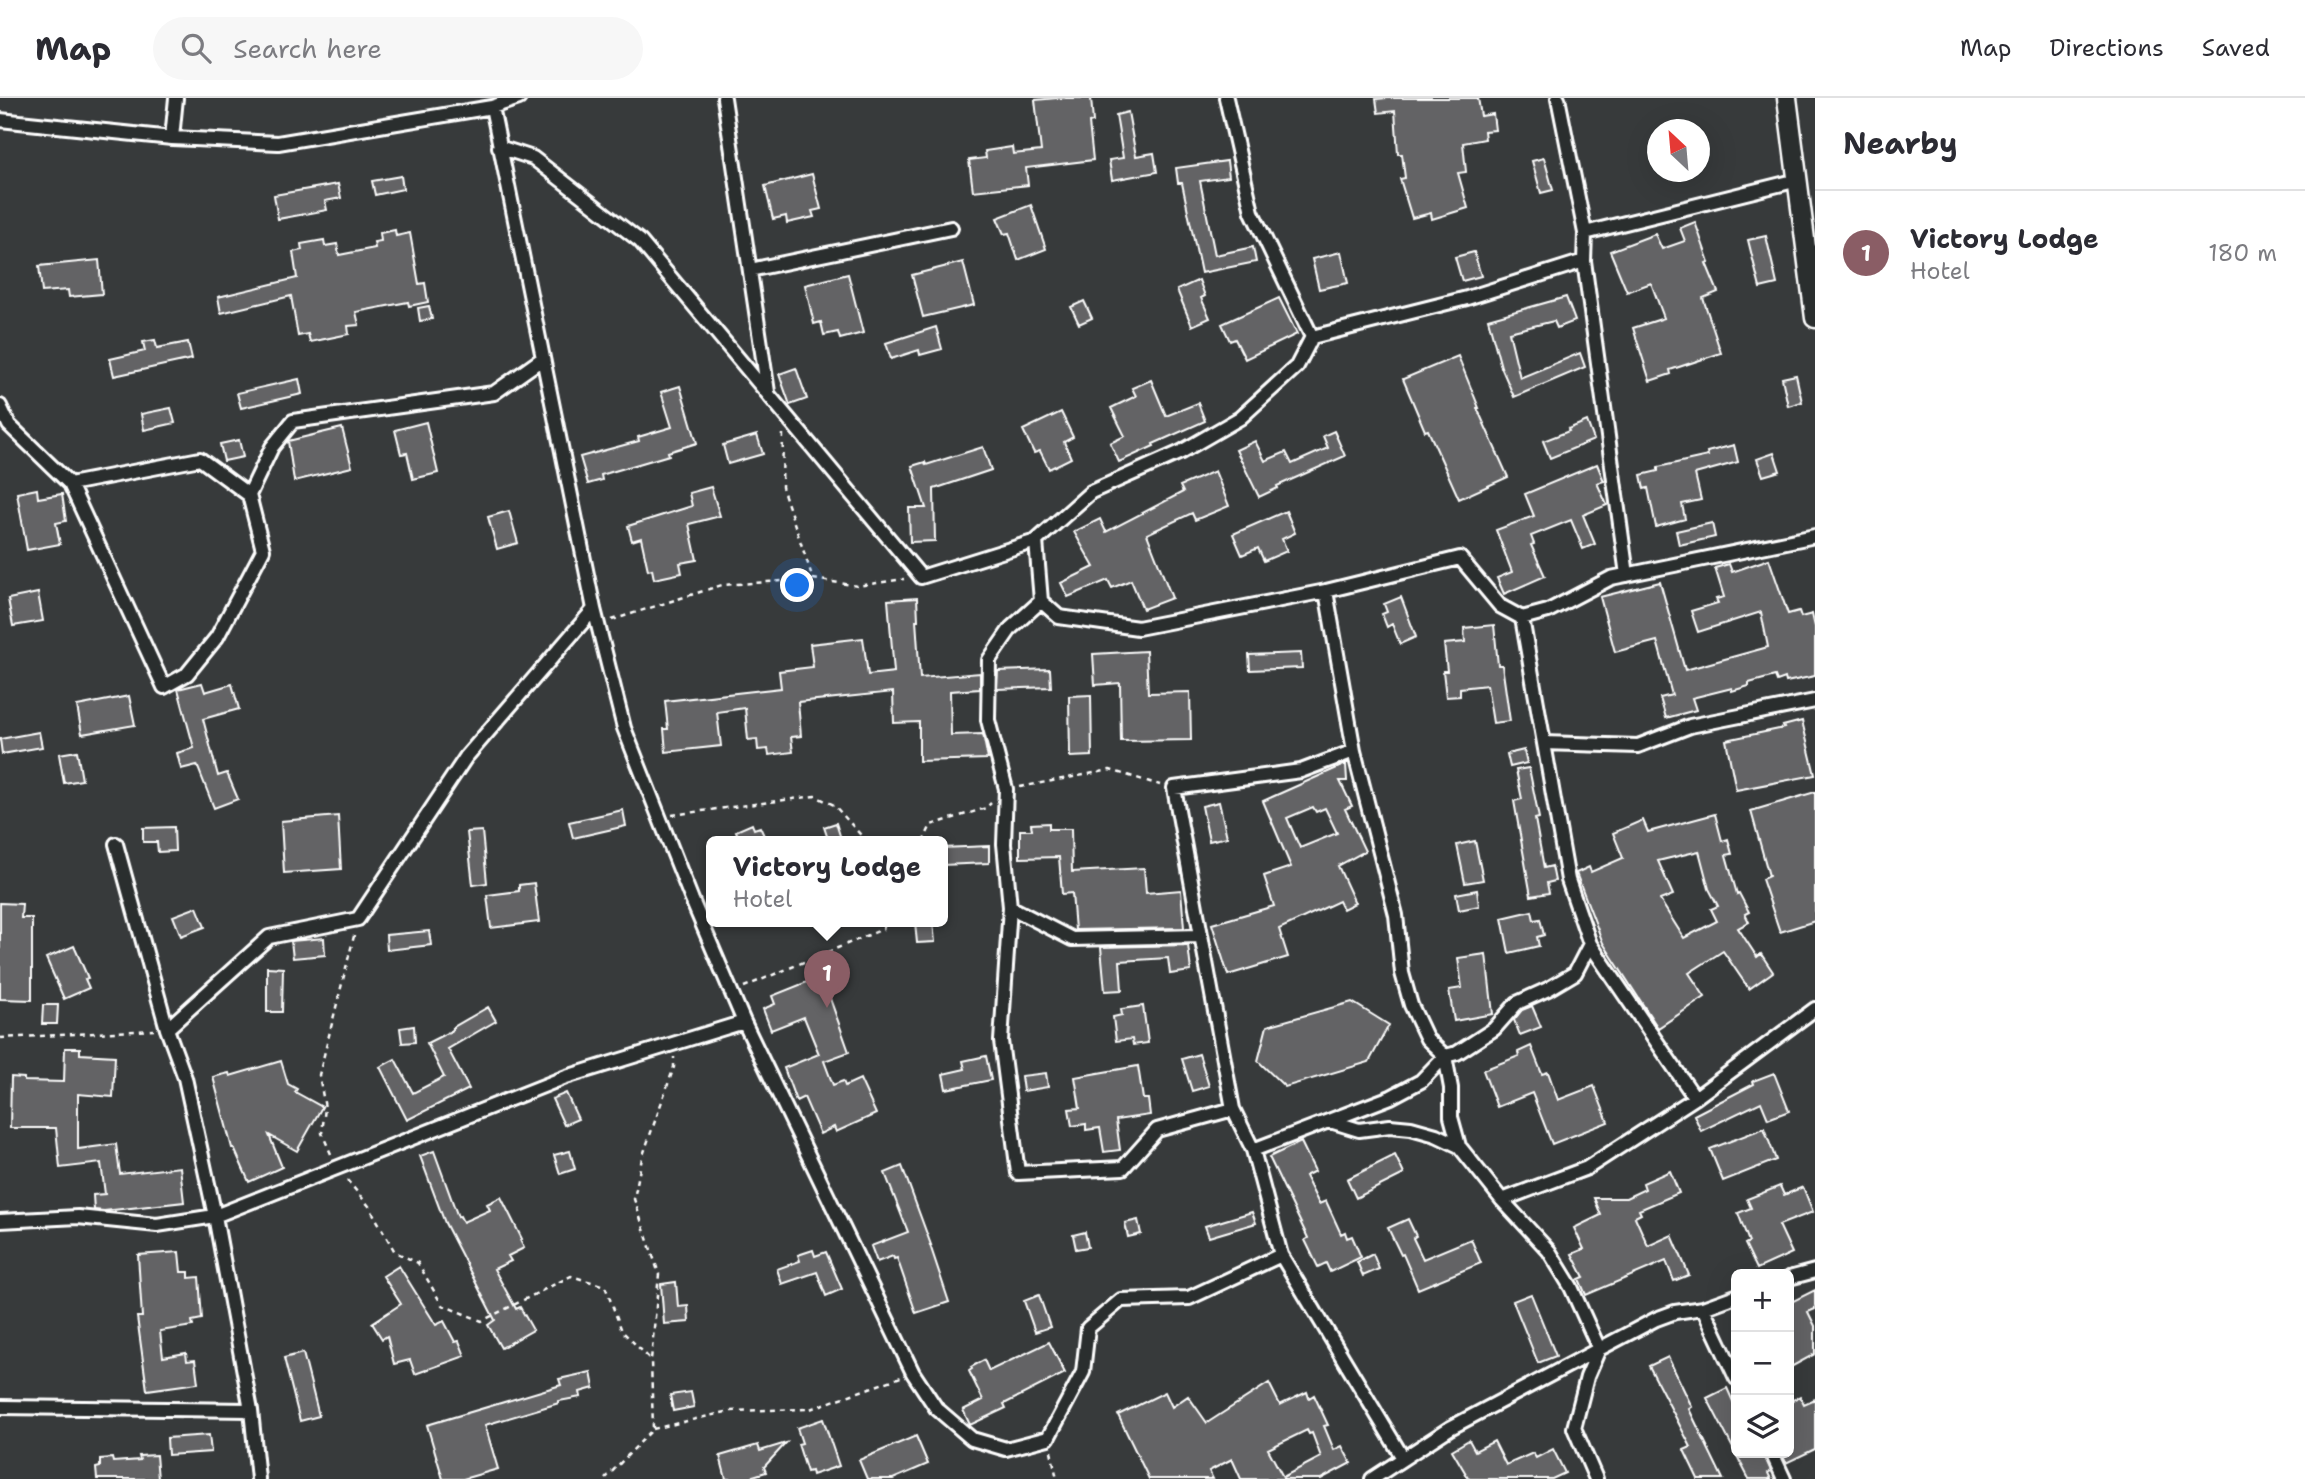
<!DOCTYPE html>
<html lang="en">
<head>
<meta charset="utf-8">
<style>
  :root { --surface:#fff; --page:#f7f7f7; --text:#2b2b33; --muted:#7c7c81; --line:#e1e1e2; --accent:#8a5d65 }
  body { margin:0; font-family:"Shantell Sans",sans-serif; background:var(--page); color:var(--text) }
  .controls { position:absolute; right:21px; bottom:21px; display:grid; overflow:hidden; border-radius:10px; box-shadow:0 7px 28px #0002 }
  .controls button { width:63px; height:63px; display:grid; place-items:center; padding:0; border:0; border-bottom:2px solid var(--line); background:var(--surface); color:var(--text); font:35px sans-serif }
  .compass { position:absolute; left:1647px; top:21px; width:63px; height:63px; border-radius:50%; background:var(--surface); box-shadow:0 7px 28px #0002; rotate:334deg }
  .you { position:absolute; left:798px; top:488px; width:24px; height:24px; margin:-18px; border:5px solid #fff; border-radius:50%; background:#1a73e8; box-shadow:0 0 0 10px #1a73e833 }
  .badge { display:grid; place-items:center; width:46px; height:46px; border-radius:50%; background:var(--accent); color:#fff; font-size:23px; font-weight:700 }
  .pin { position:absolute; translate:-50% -58px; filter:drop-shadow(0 2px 4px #0008) }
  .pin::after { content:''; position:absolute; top:37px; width:24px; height:21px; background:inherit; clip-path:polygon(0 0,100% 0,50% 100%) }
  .popup { position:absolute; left:706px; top:738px; width:242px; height:91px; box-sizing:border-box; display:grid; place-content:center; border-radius:10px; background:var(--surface); filter:drop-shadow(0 2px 5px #0005); font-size:23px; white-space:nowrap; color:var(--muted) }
  .popup b { font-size:26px; color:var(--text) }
  .popup::after { content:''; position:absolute; left:50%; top:100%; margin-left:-14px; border:14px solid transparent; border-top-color:var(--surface) }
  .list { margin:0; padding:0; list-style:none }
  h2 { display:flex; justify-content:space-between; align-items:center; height:91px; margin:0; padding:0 28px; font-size:30px }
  h2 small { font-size:23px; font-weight:400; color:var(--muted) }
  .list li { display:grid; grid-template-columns:46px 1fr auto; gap:21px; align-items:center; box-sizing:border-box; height:126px; padding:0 28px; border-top:2px solid var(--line) }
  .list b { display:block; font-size:26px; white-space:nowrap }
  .list p { margin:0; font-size:23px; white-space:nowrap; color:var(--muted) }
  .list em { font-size:23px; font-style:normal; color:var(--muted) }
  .icon { flex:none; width:38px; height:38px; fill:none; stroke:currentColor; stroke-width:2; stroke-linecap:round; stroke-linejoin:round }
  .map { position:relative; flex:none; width:1815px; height:1381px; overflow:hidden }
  header { display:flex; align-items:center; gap:42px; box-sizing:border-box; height:98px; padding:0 35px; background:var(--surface); border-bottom:2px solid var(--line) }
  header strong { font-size:33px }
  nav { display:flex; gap:38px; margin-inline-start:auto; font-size:24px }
  .search { width:490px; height:63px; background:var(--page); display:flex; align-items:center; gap:18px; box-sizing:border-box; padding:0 24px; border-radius:38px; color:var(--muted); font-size:26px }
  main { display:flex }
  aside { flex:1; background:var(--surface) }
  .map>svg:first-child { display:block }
  .building { fill:#636465; stroke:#fff; stroke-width:2; fill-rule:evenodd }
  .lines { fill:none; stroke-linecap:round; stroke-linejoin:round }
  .street-casing { stroke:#fff; stroke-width:18 }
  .secondary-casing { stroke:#fff; stroke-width:23 }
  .path { stroke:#fff; stroke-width:2.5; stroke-dasharray:5 5; stroke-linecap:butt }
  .street { stroke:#2a2d2e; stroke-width:12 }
  .secondary { stroke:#2a2d2e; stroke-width:18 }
</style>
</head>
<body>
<header>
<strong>Map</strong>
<div class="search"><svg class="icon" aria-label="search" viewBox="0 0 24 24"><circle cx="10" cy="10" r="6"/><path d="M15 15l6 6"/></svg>Search here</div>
<nav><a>Map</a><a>Directions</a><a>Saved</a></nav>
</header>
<main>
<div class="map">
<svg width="1815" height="1381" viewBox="0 0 1815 1381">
  <rect width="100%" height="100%" fill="#373a3b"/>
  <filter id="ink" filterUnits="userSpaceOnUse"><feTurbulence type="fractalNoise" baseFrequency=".0143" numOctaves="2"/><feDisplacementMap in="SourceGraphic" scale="14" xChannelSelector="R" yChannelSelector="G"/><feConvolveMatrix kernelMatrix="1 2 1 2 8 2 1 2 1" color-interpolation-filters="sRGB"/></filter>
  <g filter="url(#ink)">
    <path class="building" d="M1057,0H1091L1093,24L1089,25L1093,62L1026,70L1028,87L973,93L969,62L986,60L985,53L1012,49L1013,56L1041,53L1035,2Z
      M1387,0H1478L1481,18L1493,16L1495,32L1484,33L1485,41L1463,45L1466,74L1458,75L1468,110L1432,121L1431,115L1412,120L1400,81L1405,80L1402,56H1398L1395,13L1378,15L1376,1Z
      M1128,14L1136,58L1154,55L1157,74L1112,82L1109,62L1123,60L1116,17Z
      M1544,60L1553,92L1541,95L1532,63Z
      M1227,63L1229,79L1200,83L1215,157L1253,149L1256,164L1201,175L1182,85H1178L1176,70Z
      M812,76L821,111L812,113L814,119L787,125L786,118L773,121L765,88Z
      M401,78L403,91L375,97L372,83Z
      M338,86L341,100L325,103L327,112L278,121L274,97Z
      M1031,107L1046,151L1018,162L1009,135L1004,136L997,120Z
      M1695,124L1709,164L1706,165L1718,194L1703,200L1721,255L1670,272L1671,276L1650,283L1633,230L1664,220L1651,185L1627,194L1610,153L1655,136L1662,151L1685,143L1680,130Z
      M395,132L396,138L410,135L419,186L425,185L428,204L409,208L408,204L356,214L359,227L348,228L349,236L310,244L308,236L298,238L291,198L221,215L218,199L297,180L293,154L302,152L301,146L324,142L325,148L337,146L339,157L375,150L374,144L381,143L380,135Z
      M1766,138L1777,186L1760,190L1748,142Z
      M1341,154L1348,185L1319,191L1312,161Z
      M1474,154L1481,178L1462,183L1455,159Z
      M99,162L102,196L69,199L68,192L42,194L39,168Z
      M963,164L974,207L923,219L912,177Z
      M848,176L863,235L840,241L838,234L824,237L821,224L814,226L805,187Z
      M1199,182L1205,198L1201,200L1210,220L1192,228L1177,192Z
      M1566,199L1575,223L1557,230L1554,223L1509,234L1520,280L1580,255L1585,269L1514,299L1501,269L1488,221Z
      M1279,200L1297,236L1245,261L1235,241L1230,243L1222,226Z
      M1084,203L1092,220L1079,226L1071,209Z
      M429,208L432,221L420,223L418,210Z
      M936,229L942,251L920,257L919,252L891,261L886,245Z
      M155,242L157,250L188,244L192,261L114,278L110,261L145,253L143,244Z
      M1458,258L1479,310H1477L1508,379L1459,401L1428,332L1425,333L1403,281Z
      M796,270L807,301L790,307L779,276Z
      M1796,277L1802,304L1788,308L1782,280Z
      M299,281L302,296L241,310L237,295Z
      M1151,282L1166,318L1198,305L1205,323L1153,346L1154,348L1119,364L1110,345L1125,338L1111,310L1136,298L1132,290Z
      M680,288L697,345L668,354L669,357L601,377L602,382L588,386L580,359L639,343L638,339L672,329L661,294Z
      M171,310L175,325L144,332L141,316Z
      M1061,314L1073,339L1064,344L1071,360L1049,371L1040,353L1034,355L1023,332Z
      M1587,323L1594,342L1550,360L1543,343L1569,333L1568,331Z
      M426,324L438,375L413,381L407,355L401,356L395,332Z
      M342,330L352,369L294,383L288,343Z
      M1334,333L1345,358L1277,388L1278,390L1259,399L1236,352L1255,343L1265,363L1286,354L1292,366L1328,350L1323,338Z
      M757,337L763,356L728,366L723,347Z
      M239,342L243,359L224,363L220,346Z
      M1734,347L1738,364L1695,376L1701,402L1682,406L1685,421L1656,429L1648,390L1644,391L1641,377L1658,373V369L1708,358L1707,354Z
      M983,349L991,372L934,391L935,443L910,444L909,410H926L912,368L925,364L926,367Z
      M1774,355L1780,373L1763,378L1757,361Z
      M1597,366L1604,383L1597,385L1607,407L1583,417L1595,446L1583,451L1571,422L1531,438L1534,446L1531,447L1545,478L1504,496L1497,480L1512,474L1496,432L1534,418L1525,396Z
      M1215,373L1229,408L1195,422L1192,415L1147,436L1172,500L1143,511L1131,482L1112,490L1108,482L1068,499L1061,485L1094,469L1074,434L1100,421L1106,434L1183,394L1180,388Z
      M711,389L720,418L689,426L697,462L680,465L682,475L654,481L652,471L648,472L641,440L632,443L628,428L692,408L689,395Z
      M37,391L38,400L62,396L66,423L56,425L60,446L27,452L17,395Z
      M509,413L518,445L497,451L488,419Z
      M1286,413L1295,435L1282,441L1287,453L1264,463L1258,450L1242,457L1233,436Z
      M1712,425L1715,439L1679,447L1676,433Z
      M1769,461L1788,516L1799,513L1801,519L1812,516L1815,529V578L1786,584L1785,580L1777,583L1775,578L1749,585V588L1732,593V590L1692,600L1696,612L1666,620L1660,600L1672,597L1657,543L1615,554L1600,499L1660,484L1685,572L1768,549L1761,514L1698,534L1691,513L1718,505L1716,501L1724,499L1715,470L1729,466L1732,474Z
      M38,495L43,523L13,528L8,501Z
      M1401,499L1416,539L1400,546L1392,526L1387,529L1382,516L1387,514L1384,506Z
      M917,500L918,522H916L920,580L980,575V591L950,593L951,637L983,636L988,661L919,663V624L894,625L893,594L798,604L801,638L791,639L793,654L769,657L768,651L758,652L757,641L748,642L745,610L717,614L721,648L666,654L664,631H668L665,603L781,590L779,573L813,569L810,546L863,540L868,577L894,574L888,502Z
      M1494,527L1498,567H1502L1510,623L1493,625L1487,587L1460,590V598L1446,599L1443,573H1447L1444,546L1465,544L1464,530Z
      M1146,553L1148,595L1190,594L1191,642L1121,643L1120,585L1095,587L1093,556Z
      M1301,555L1302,570L1250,572L1249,557Z
      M1050,571L1051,589L997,591L998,573Z
      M202,585L205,594L232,586L239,611L203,621L218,678L227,675L238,701L214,710L197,667L181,671L177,655L194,650L178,591Z
      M1091,597L1092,658L1070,659L1069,598Z
      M129,598L135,627L82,636L77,608Z
      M1802,623L1815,677L1736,692L1726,642L1784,630L1783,628Z
      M39,634L42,649L2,656L0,641Z
      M1524,652L1527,665L1510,669L1507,656Z
      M77,653L82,682L64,685L59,656Z
      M1346,666L1347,683H1340L1352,708L1345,711L1365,753L1338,768L1355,805L1343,811L1339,803L1279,831L1288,859L1228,877L1212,826L1274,808L1264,778L1291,769L1263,703ZM1313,709L1316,714L1325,710L1337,735L1300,750L1287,720Z
      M1529,670L1539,720L1535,721L1544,770L1552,768L1555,783L1547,785L1549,795L1531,798L1514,703L1522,701L1516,672Z
      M1815,694V823L1780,834L1762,781L1769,778L1751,713Z
      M1219,704L1227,739L1209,743L1202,708Z
      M623,712L626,728L573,740L569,724Z
      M1715,716L1722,743L1728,741L1732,756L1726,757L1737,796L1739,795L1749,814L1745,816L1749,824L1738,830L1757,859L1761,856L1773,874L1749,891L1723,853L1689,875L1705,899L1658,930L1603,845L1576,775L1589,769L1591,774L1623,760L1613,735L1643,722L1648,734ZM1699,753L1709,791L1718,808L1711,811L1717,823L1684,840L1660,802L1673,797L1658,763Z
      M338,718L341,771L284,775L281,723Z
      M836,725L842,744H829L824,729Z
      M1049,725V731H1071L1072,774L1144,770L1146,795L1181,792L1184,830L1075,832L1072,795L1062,796L1059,759L1020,760V732H1032L1031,726Z
      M752,726L754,731L760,729L767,744H726L738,738L736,733Z
      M174,729L175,753L158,754L157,744H143V730Z
      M482,733L487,785L473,787L467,734Z
      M1475,743L1483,782L1465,785L1457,747Z
      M989,748V765L942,767V750Z
      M534,785L539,824L491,830L487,797L519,793V787Z
      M1477,792L1479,808L1459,812L1456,796Z
      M0,805L22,806L21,820H32V902L0,901Z
      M197,809L205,829L181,838L173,818Z
      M1532,813L1534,822L1540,821L1544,837L1537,839L1539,848L1509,855L1502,820Z
      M915,824H933L935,844L917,845Z
      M429,833L431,847L387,852L386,837Z
      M324,840L325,857L293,860L291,843Z
      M1188,847L1191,873L1170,876L1168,860L1120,863L1122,892L1105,893L1101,849Z
      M74,848L88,880L85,881L89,890L64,901L46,860Z
      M1486,856L1493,916L1454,923L1449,892L1462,890L1458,860Z
      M267,869L283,870L282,914H267Z
      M822,878L849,954L824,963L833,987L843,983L845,988L860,981L876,1016L836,1034L834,1029L820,1036L804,999L796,1003L784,970L819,956L804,919L771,932L763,911L775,906L772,898Z
      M1352,904L1389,927L1369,964L1285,989L1258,963L1267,928Z
      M43,907H58L57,926H42Z
      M1143,908L1148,945L1133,947L1132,941L1116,943L1113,919L1122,917L1121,911Z
      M1532,908L1541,929L1520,937L1514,922L1522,912Z
      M488,909L496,923L448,951L469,991L407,1022L380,969L395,961L413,995L444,979L427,945L453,932L452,930Z
      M414,928L415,944L402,945L400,930Z
      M1531,948L1542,976L1548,974L1558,1002L1594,988L1608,1024L1552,1046L1532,995L1497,1009L1483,972L1519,958L1518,954Z
      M65,950H80V956L115,958L113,999L78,996V1051L116,1046L120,1076L180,1069L184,1104L104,1113L94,1112L93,1097L105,1096L101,1065L60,1070L56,1030H10L11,979L24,980V983L64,984Z
      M1199,956L1209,988L1192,993L1182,961Z
      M986,958L991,982L946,991L943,976L965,971L963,963Z
      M281,963L288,986L297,991L295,994L322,1009L297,1053L269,1037L282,1069L249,1084L234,1050H232L213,979L229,975L230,978Z
      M1138,968L1143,1001H1148L1150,1017L1116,1022L1120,1052L1104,1054L1100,1030L1086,1032V1026L1072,1028L1069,1011L1080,1010L1075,979Z
      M1046,975L1048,989L1023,993L1021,978Z
      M1774,975L1789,1013L1768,1021L1761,1004L1701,1033L1694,1017L1754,986L1753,983Z
      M566,995L578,1021L564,1027L552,1001Z
      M1764,1030L1776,1062L1723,1083L1710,1051Z
      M1301,1044L1315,1073L1305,1078L1319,1106L1326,1103L1341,1136L1345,1134L1347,1140L1352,1138L1361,1159L1330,1174L1326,1165L1318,1169L1305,1142L1308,1140L1269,1059Z
      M434,1053L458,1119L460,1118L463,1124L490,1112L487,1106L501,1099L522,1141L520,1142L524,1150L508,1158L511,1163L494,1171L516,1211L520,1209L533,1232L501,1250L488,1227L495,1222L445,1125L420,1058Z
      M570,1053L575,1071L560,1076L554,1057Z
      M1395,1057L1404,1076L1356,1100L1347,1081Z
      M902,1068L931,1147H930L949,1204L916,1215L897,1160L894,1161L893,1158L877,1164L871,1148L908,1134L885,1075Z
      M1670,1073L1679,1095L1639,1112L1641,1116L1635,1119L1648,1148L1672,1137L1689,1177L1674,1183L1666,1163L1586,1197L1579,1181L1584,1179L1572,1156L1584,1151L1574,1130L1601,1117L1594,1100H1626L1645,1091L1643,1085Z
      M1780,1088L1784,1097L1803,1089L1813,1114L1779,1127L1792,1155L1757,1171L1745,1146L1749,1144L1738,1115L1751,1110L1747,1101Z
      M1252,1114L1256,1125L1209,1139L1205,1128Z
      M1408,1121L1416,1138L1413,1140L1423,1161L1471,1141L1481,1165L1418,1191L1403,1156L1401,1157L1388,1130Z
      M1138,1122L1141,1136L1128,1139L1125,1125Z
      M1085,1134L1088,1149L1076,1151L1073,1137Z
      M813,1152L815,1158L826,1154L842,1191L826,1198L817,1174L782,1186L777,1171L800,1163L798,1157Z
      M179,1154L181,1174H189V1180L199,1179L202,1221L192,1223L193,1228L160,1233L163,1259L186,1255L187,1263L195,1262L198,1285L147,1292L137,1219H142L138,1157Z
      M1373,1156L1379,1171L1363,1178L1357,1164Z
      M399,1168L436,1227L444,1223L455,1244L459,1243L465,1258L415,1276L410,1262L394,1266L387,1238L382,1241L372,1225L401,1206L383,1178Z
      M676,1184L678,1209L688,1208L689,1224L664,1226L661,1186Z
      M1815,1192V1211L1808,1214L1815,1228V1256L1789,1270V1205Z
      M1531,1196L1556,1258L1538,1265L1513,1203Z
      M1039,1197L1050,1229L1035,1234L1024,1203Z
      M1049,1244L1065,1275L1004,1306L1006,1310L970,1327L963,1312L983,1302L969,1273L972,1271L971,1269L984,1262L989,1273Z
      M303,1255L319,1318L300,1323L284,1260Z
      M1668,1259L1692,1309L1689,1311L1723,1381H1698L1684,1352L1691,1349L1649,1268Z
      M591,1274L594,1290L580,1294L581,1299L559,1303V1305L485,1327L498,1371L463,1381H443L427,1327L561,1287L559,1281Z
      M1269,1285L1280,1307L1307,1294L1309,1300L1314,1297L1328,1327L1324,1328L1334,1352L1342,1348L1351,1365L1321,1381H1241L1232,1361L1209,1373L1213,1381H1149L1118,1317L1165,1294L1172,1309L1188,1298L1207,1325ZM1307,1332L1309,1336L1312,1335L1321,1359L1283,1379L1268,1351Z
      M1727,1290L1736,1310V1355H1763L1771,1373L1768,1375L1771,1381H1749L1707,1300Z
      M691,1294L694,1309L673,1313L670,1297Z
      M1800,1298L1804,1306L1815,1301V1351L1786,1365L1782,1355H1789V1304Z
      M823,1321L839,1368L812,1377L811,1373L807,1374L798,1346L802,1345L797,1330Z
      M209,1337L211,1354L168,1357L167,1340Z
      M916,1338L928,1366L893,1381H867L859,1362Z
      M1469,1342L1475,1353L1494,1343L1506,1367L1533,1355L1536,1360L1553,1351L1565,1375L1552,1381H1469L1452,1352Z
      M786,1345L764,1369L766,1374L753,1378V1381H726L720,1358L758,1347L760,1353Z
      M156,1357L158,1381H97L96,1370L100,1369V1361L112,1360L113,1364L140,1362L139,1358Z"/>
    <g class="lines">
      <defs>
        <path id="street" d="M724,0L768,294
          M1226,0L1252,114L1312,239
          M492,9L594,511L624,630L692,802L744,924L913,1275L936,1310L972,1341L1006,1351L1048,1340L1083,1274L1088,1230L1121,1202L1189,1200L1281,1157
          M0,22L172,40L278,45L492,9L519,0
          M172,40L176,0
          M499,49L533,60L640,143L921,479L1036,443L1091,394L1181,354L1240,320L1297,268L1312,239L1467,200L1584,163L1585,135L1558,0
          M1585,135L1798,82
          M1584,163L1627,477
          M750,172L951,130
          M0,308L9,327L70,386L200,361L249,397L263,452L217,539L187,576L164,589L70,386
          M249,397L272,349L293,323L494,295L542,261
          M1036,443L1041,503L1011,530L989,562L988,622L1006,691L1004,746L1010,809L1072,841L1201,838
          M1326,493L1354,653L1396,817L1402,875L1411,907L1427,941L1445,958L1451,990V1019L1459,1048L1502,1102L1549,1153L1571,1189L1599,1251L1587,1279L1574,1330L1596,1381
          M1041,503L1059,519L1138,530L1326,493L1460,460L1500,508L1522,520L1548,513L1611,480L1815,438
          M1522,520L1568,782L1590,846L1695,1000
          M1544,645L1638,648L1690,628L1815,603
          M1354,653L1301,673L1174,690L1233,1011L1253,1052L1281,1157L1403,1360
          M116,746L167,931L185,980L215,1118L251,1312L258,1381
          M1010,809L1001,943L1018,1075L1123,1070L1157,1032L1233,1011
          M167,931L269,839L358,821L466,659L594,511
          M1330,1023L1359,1032L1390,1028L1411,1030L1436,1037L1459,1048
          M1253,1052L1391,999L1421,983L1445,958L1457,955L1494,931L1517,905L1548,891L1575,875L1590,846
          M1502,1102L1587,1070L1695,1000L1815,911
          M0,1123L78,1119L157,1127L215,1118L566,979L744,924
          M1789,1180L1815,1173
          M1703,1210L1736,1280
          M0,1309L251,1312
          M1772,1355L1784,1381
          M1372,1381L1450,1330L1656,1221L1675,1214L1703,1210L1736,1198"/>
        <path id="secondary" d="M1787,0L1815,220"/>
      </defs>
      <use href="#street" class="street-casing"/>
      <use href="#secondary" class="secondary-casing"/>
      <path class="path" d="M783,336L782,389L813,481L858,488L904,481
        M612,522L722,487L813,481
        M1020,689L1110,672L1160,687
        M672,717L815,698L834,707L867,744
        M923,744L931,727L986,710L991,705
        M744,889L883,831L886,824
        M0,940L154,932
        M331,1056L322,1035L325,1010L319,977L355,834
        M347,1082L369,1108L395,1154L418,1165L442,1207L482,1223L571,1178L605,1188L622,1233L651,1262
        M653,1331L730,1313L810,1311L901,1279
        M1051,1353L1057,1381
        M605,1381L653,1331L651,1262L659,1176L634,1101L642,1060L674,969V959"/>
      <use href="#street" class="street"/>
      <use href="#secondary" class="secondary"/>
    </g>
  </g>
</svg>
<div class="controls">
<button>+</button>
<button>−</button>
<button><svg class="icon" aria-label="layers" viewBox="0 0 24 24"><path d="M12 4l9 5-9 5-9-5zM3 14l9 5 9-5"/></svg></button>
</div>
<svg class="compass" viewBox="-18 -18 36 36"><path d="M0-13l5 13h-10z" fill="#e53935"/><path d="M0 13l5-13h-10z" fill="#7c7c81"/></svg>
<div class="you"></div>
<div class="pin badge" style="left:827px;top:910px">1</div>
<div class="popup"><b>Victory Lodge</b>Hotel</div>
</div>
<aside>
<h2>Nearby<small></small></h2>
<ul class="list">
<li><span class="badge">1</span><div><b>Victory Lodge</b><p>Hotel</p></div><em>180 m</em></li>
</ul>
</aside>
</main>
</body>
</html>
